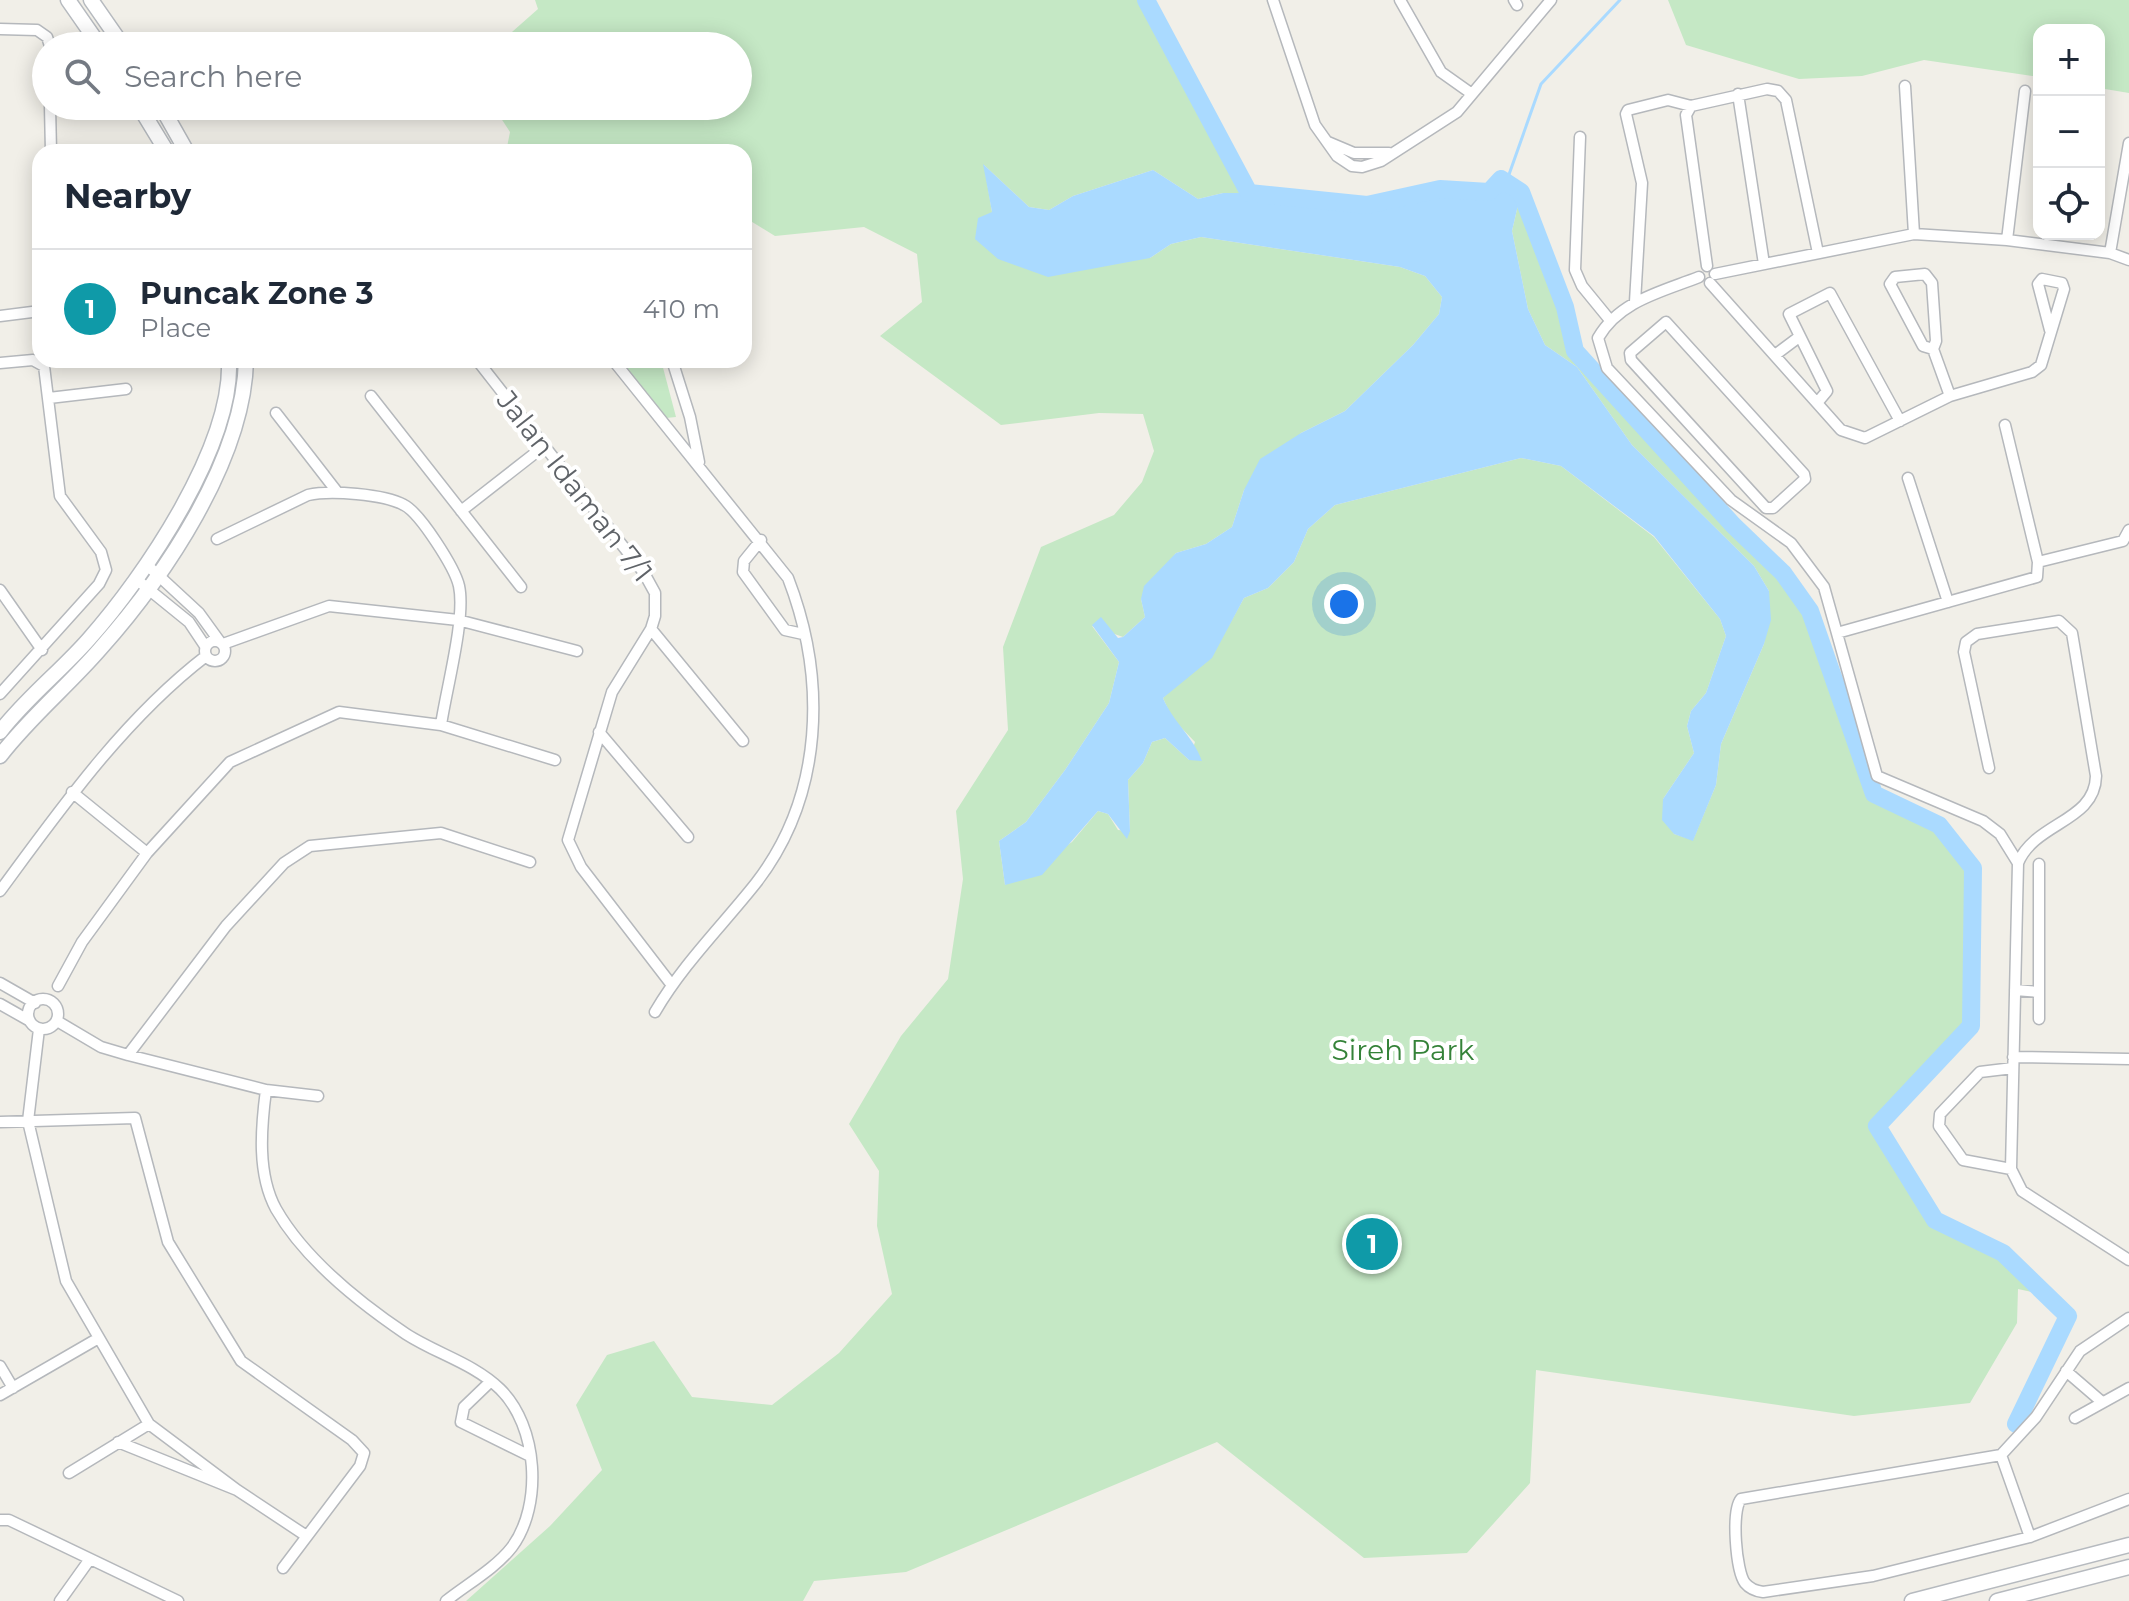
<!DOCTYPE html>
<html lang="en">
<head>
<meta charset="utf-8">
<style>
  :root { --surface:#fff; --page:#f6f6f7; --text:#1f2937; --muted:#747a83; --line:#e0e1e3; --accent:#db2777 }
  body { margin:0; font-family:Montserrat,sans-serif; background:var(--page); color:var(--text) }
  .controls { position:absolute; right:24px; top:24px; display:grid; overflow:hidden; border-radius:16px; box-shadow:0 4px 20px #0003 }
  .controls button { width:72px; height:72px; display:grid; place-items:center; padding:0; border:0; border-bottom:2px solid var(--line); background:var(--surface); color:var(--text); font:40px sans-serif }
  .you { position:absolute; left:1344px; top:604px; width:28px; height:28px; margin:-20px; border:6px solid #fff; border-radius:50%; background:#1a73e8; box-shadow:0 0 0 12px #1a73e833 }
  .badge { display:grid; place-items:center; width:52px; height:52px; border-radius:50%; background:var(--accent); color:#fff; font-size:26px; font-weight:700 }
  .pin { position:absolute; translate:-50% -50%; border:4px solid #fff; box-shadow:0 2px 8px #0006 }
  .list { margin:0; padding:0; list-style:none }
  h2 { display:flex; justify-content:space-between; align-items:center; height:104px; margin:0; padding:0 32px; font-size:34px }
  h2 small { font-size:26px; font-weight:400; color:var(--muted) }
  .list li { display:grid; grid-template-columns:52px 1fr auto; gap:24px; align-items:center; box-sizing:border-box; height:120px; padding:0 32px; border-top:2px solid var(--line) }
  .list b { display:block; font-size:30px; white-space:nowrap }
  .list p { margin:0; font-size:26px; white-space:nowrap; color:var(--muted) }
  .list em { font-size:26px; font-style:normal; color:var(--muted) }
  .icon { flex:none; width:44px; height:44px; fill:none; stroke:currentColor; stroke-width:2; stroke-linecap:round; stroke-linejoin:round }
  .map { position:relative; flex:none; width:2129px; height:1601px; overflow:hidden }
  .search { position:absolute; background:var(--surface); box-shadow:0 4px 20px #0003; left:32px; top:32px; width:720px; height:88px; display:flex; align-items:center; gap:20px; box-sizing:border-box; padding:0 28px; border-radius:44px; color:var(--muted); font-size:30px }
  .panel { position:absolute; background:var(--surface); box-shadow:0 4px 20px #0003; left:32px; top:144px; width:720px; height:224px; border-radius:24px }
  .map>svg:first-child { display:block }
  .green { fill:#c5e8c5 }
  .water { fill:#aadaff }
  .lines { fill:none; stroke-linecap:round; stroke-linejoin:round }
  .stream { stroke:#aadaff; stroke-width:3 }
  .river { stroke:#aadaff; stroke-width:18 }
  .street-casing { stroke:#b5b8bc; stroke-width:13 }
  .secondary-casing { stroke:#b6babf; stroke-width:17 }
  .street { stroke:#fff; stroke-width:10 }
  .secondary { stroke:#fff; stroke-width:14 }
  .labels { text-anchor:middle; dominant-baseline:central; stroke-width:8; stroke-linejoin:round; paint-order:stroke }
  .street-label { font-size:28px; fill:#5f6368; stroke:#fff }
  .park-label { font-size:28px; fill:#348238; stroke:#fff }
</style>
</head>
<body>
<div class="map">
<svg width="2129" height="1601" viewBox="0 0 2129 1601">
  <rect width="100%" height="100%" fill="#f1efe8"/>
  <path class="green" d="M535,0H1146L1249,193H1223L1198,199L1153,170L1073,196L1049,210L1029,207L984,165L992,212L1150,258L1171,244L1201,237L1400,267L1425,276L1442,297L1439,314L1413,345L1345,411L1301,433L1244,490L1232,527L1206,544L1176,553L1141,599L1145,617L1123,637L1092,626L1119,662L1109,703L1065,770L1026,822L999,841L1005,885L1072,842L1098,811L1108,814L1118,830L1130,831L1128,780L1143,763L1152,742L1165,738L1189,760L1195,742L1172,718L1163,698L1229,625L1244,598L1268,588L1294,562L1308,529L1335,505L1521,458L1561,466L1654,537L1720,619L1726,636L1706,693L1691,711L1687,726L1694,753L1663,799L1674,834L1693,840L1716,785L1721,744L1764,644L1769,591L1754,566L1632,445L1577,367L1545,345L1528,309L1512,231L1521,192L1565,307L1575,351L1733,525L1783,573L1810,611L1874,794L1939,825L1973,868L1971,1026L1877,1126L1935,1220L2003,1253L2046,1295L2018,1289L2017,1323L1970,1403L1854,1416L1536,1370L1530,1483L1467,1553L1364,1558L1217,1442L906,1572L814,1581L803,1601H466L550,1526L602,1470L576,1405L607,1355L654,1341L692,1397L772,1405L839,1353L892,1294L877,1226L879,1171L849,1124L901,1036L948,979L963,879L956,811L1008,730L1003,647L1041,547L1114,515L1142,482L1154,451L1143,414L1099,413L1001,425L880,336L922,302L917,254L864,227L775,236L744,217V152H506L510,132L493,106H738V46H496L538,9Z
    M1668,0H2129V93L2099,88V30H2039V77L1924,60L1862,76L1799,79L1686,45Z
    M621,360H661L676,417L666,418Z"/>
  <path class="water" d="M983,164L1029,207L1049,210L1073,196L1153,170L1198,199L1223,193H1249L1367,205L1440,189L1489,192L1501,179L1521,192L1512,231L1528,309L1545,345L1577,367L1632,445L1754,566L1769,591L1771,620L1764,644L1721,744L1716,785L1693,841L1674,834L1662,820L1663,799L1694,753L1687,726L1691,711L1706,693L1726,636L1720,619L1654,536L1561,466L1521,458L1335,505L1308,529L1294,562L1268,588L1244,598L1212,658L1163,698C1173,722 1193,736 1202,761L1189,760L1165,738L1152,742L1143,763L1128,780L1130,831L1127,839L1108,814L1098,811L1042,875L1005,885L999,841L1026,822L1065,770L1109,703L1119,662L1092,625L1101,617L1118,638L1123,637L1145,617L1141,599L1144,586L1176,553L1206,544L1232,527L1244,490L1260,459L1301,433L1345,411L1413,345L1439,314L1442,297L1425,276L1400,267L1201,237L1171,244L1150,258L1048,277L998,259L975,239L978,218L992,212Z"/>
  <g class="lines">
    <path class="stream" d="M1506,183L1541,84L1620,0"/>
    <path class="river" d="M1146,0L1249,193L1367,205L1440,189L1489,192L1501,179L1521,192L1565,307L1575,351L1733,525L1783,573L1810,611L1874,794L1939,825L1973,868L1971,1026L1877,1126L1935,1220L2003,1253L2068,1316L2016,1424"/>
    <defs>
      <path id="street" d="M1273,0L1315,125L1337,156L1352,166L1362,167L1381,161L1457,112L1551,0
        M1400,0L1441,72L1472,94
        M1514,0L1517,5
        M0,29L37,30L47,37L50,46
        M1905,86L1914,234
        M1738,94L1764,264
        M50,106L51,152
        M1580,137L1575,270L1582,286L1609,319
        M1328,142L1354,153H1389
        M2007,240L2025,91
        M2110,253L2129,143
        M1707,266L1686,115L1691,106L1767,89L1778,91L1786,100L1818,253
        M1715,274L1914,234L2007,240L2110,253L2129,260
        M1699,277C1661,292 1619,301 1598,338L1607,368L1731,500L1791,543L1824,587L1877,776L1983,821L2000,834L2018,863
        M1710,283L1841,430L1865,438L1950,396L2032,372L2041,365L2064,289L2062,283L2042,279L2038,284L2050,330
        M1635,302L1642,183L1626,114L1628,110L1668,100L1691,106
        M0,316L40,311
        M1666,322L1804,474L1805,479L1773,508H1766L1631,360L1630,353Z
        M1933,349L1923,346L1890,284L1895,277L1925,274L1932,283L1936,341L1933,349L1950,396
        M1775,355L1799,337
        M477,360L644,573L655,593V616L651,629L612,692L568,840L581,867L671,984
        M613,360L788,578C827,679 824,795 756,883C722,926 683,964 655,1012
        M672,360L690,417L699,462
        M0,363L33,360L44,366L60,496L101,552L106,570L99,584L0,694
        M371,396L521,587
        M49,398L126,389
        M1817,403L1827,391L1789,314L1830,293L1900,421
        M276,413L338,493
        M1908,478L1948,602
        M461,511L543,447
        M217,539L308,495C330,490 384,494 404,505C420,513 455,568 459,586C466,618 446,690 441,725
        M761,540L744,561L743,572L785,630L803,634
        M2038,562L2123,541L2129,530
        M146,564L199,613L220,642
        M136,579L189,622L205,646
        M0,590L42,650
        M651,629L743,741
        M1837,633L2037,577L2038,562L2005,425
        M205 651a10 10 0 1 1 20 0a10 10 0 1 1-20 0Z
        M223,644L329,606L458,620L577,651
        M599,732L688,837
        M1989,768L1964,652L1966,642L1977,634L2059,621L2072,633L2096,776C2095,822 2035,822 2018,863L2011,1169L2022,1191L2129,1260
        M72,792L147,853
        M0,891C61,808 124,719 206,656
        M0,983L35,1003
        M58,986L82,942L147,853L230,762L339,712L441,725L555,760
        M2015,990L2039,992
        M28 1014a15 15 0 1 1 30 0a15 15 0 1 1-30 0Z
        M0,1004L30,1021
        M2039,1019V864
        M57,1021L101,1047L128,1055L266,1090L318,1096
        M39,1029L28,1121L66,1281L149,1424L237,1490
        M128,1055L226,926L284,863L310,846L441,833L530,862
        M2013,1057L2129,1059
        M266,1090C261,1128 257,1174 276,1209C304,1258 360,1303 406,1334C437,1354 473,1363 500,1389C538,1426 543,1505 512,1547C496,1568 466,1585 446,1601
        M0,1122L135,1118L168,1242L241,1361L352,1440L364,1453L360,1466L283,1568
        M2011,1169L1963,1160L1939,1126L1940,1114L1980,1072L2013,1068
        M0,1366L13,1388
        M2066,1371L2102,1402
        M490,1382L464,1407L461,1422L530,1456
        M0,1395L97,1339
        M2075,1418L2129,1388
        M118,1442L237,1490L305,1535
        M2001,1455L1741,1499C1731,1511 1736,1571 1745,1583C1750,1589 1755,1591 1763,1592L1873,1576L2030,1537L2129,1499
        M2001,1455L2036,1417L2080,1351L2129,1318
        M2001,1455L2030,1537
        M69,1473L149,1424
        M0,1520H9L178,1601
        M60,1601L90,1559"/>
      <path id="secondary" d="M68,0L100,46
        M91,0L123,46
        M139,106L167,152
        M161,106L187,152
        M0,732C26,698 61,671 89,639C145,576 233,446 229,360
        M0,756C30,717 68,686 100,649C164,577 244,460 246,360
        M1912,1601L2129,1545
        M1997,1601L2129,1567"/>
    </defs>
    <use href="#street" class="street-casing"/>
    <use href="#secondary" class="secondary-casing"/>
    <use href="#street" class="street"/>
    <use href="#secondary" class="secondary"/>
  </g>
  <g class="labels">
    <g class="street-label">
      <text transform="translate(575 486) rotate(52)">Jalan Idaman 7/1</text>
    </g>
    <g class="park-label">
      <text x="1403" y="1050">Sireh Park</text>
    </g>
  </g>
</svg>
<div class="controls">
<button>+</button>
<button>−</button>
<button><svg class="icon" aria-label="locate" viewBox="0 0 24 24"><circle cx="12" cy="12" r="6"/><path d="M12 2v4M12 18v4M2 12h4M18 12h4"/></svg></button>
</div>
<div class="you"></div>
<div class="pin badge" style="left:1372px;top:1244px;background:#0f9aa8">1</div>
<div class="search"><svg class="icon" aria-label="search" viewBox="0 0 24 24"><circle cx="10" cy="10" r="6"/><path d="M15 15l6 6"/></svg>Search here</div>
<section class="panel">
<h2>Nearby<small></small></h2>
<ul class="list">
<li><span class="badge" style="background:#0f9aa8">1</span><div><b>Puncak Zone 3</b><p>Place</p></div><em>410 m</em></li>
</ul>
</section>
</div>
</body>
</html>
